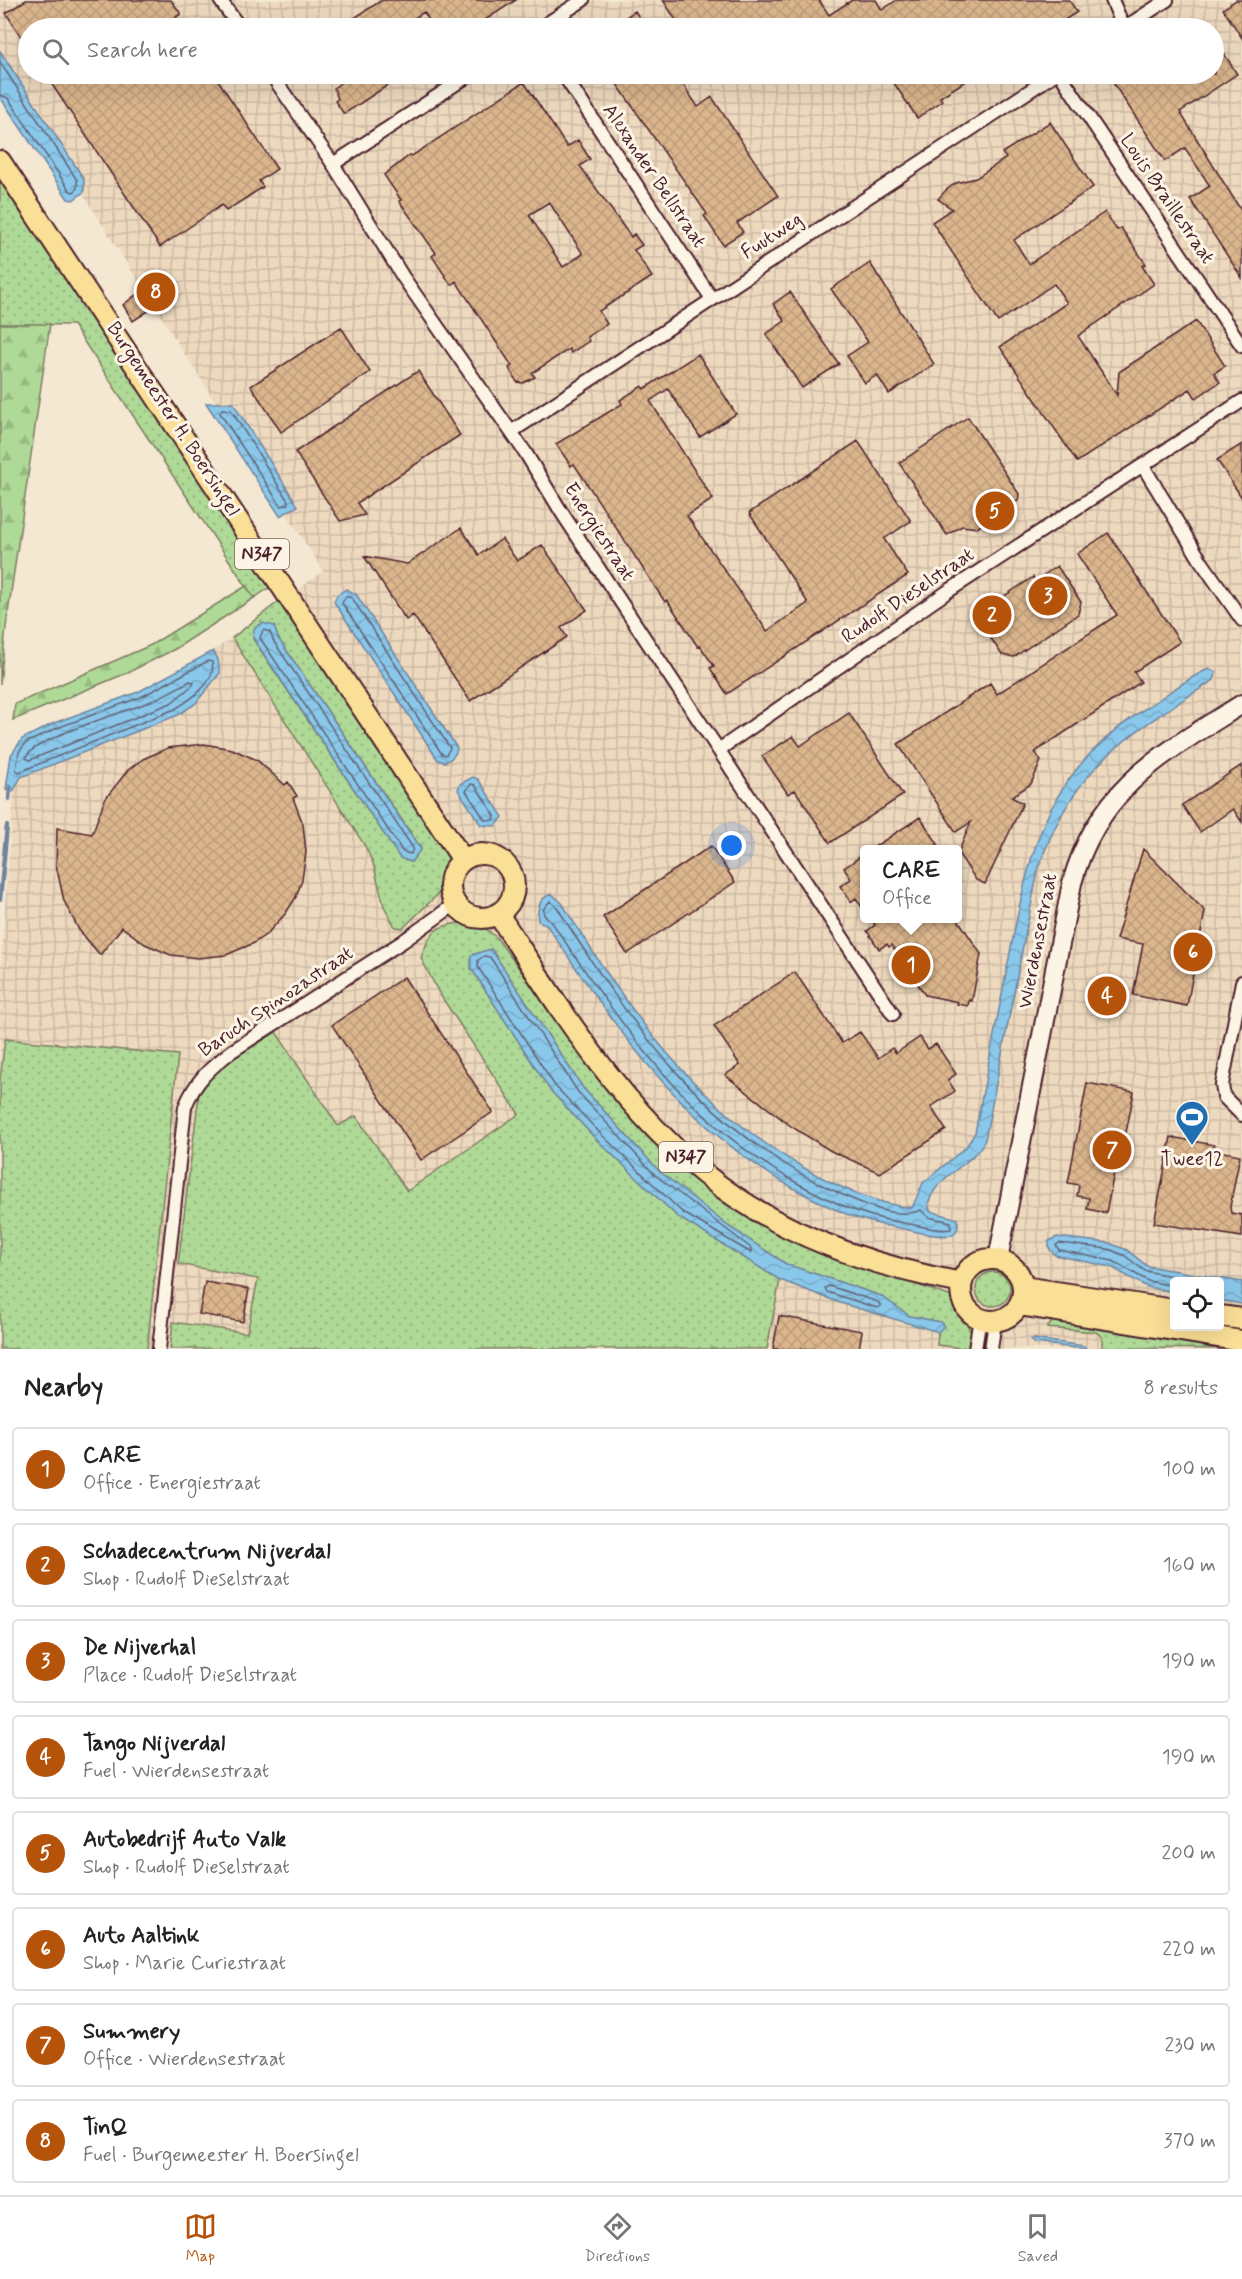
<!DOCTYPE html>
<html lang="en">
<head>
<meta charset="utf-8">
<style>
  :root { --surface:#fff; --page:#f6f6f6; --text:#222; --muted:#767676; --line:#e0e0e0; --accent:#b45309 }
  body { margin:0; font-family:Mynerve,sans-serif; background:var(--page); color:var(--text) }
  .controls { position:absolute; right:18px; bottom:18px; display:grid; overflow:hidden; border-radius:6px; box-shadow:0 6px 24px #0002 }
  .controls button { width:54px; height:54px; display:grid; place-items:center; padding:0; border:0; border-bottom:2px solid var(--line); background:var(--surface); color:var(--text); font:30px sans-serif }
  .you { position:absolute; left:732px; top:846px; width:21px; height:21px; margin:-15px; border:4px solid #fff; border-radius:50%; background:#1a73e8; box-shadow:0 0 0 9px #1a73e833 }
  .badge { display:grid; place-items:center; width:39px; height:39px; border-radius:50%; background:var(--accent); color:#fff; font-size:20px; font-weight:700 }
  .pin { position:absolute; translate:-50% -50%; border:3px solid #fff; box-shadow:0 2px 6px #0006 }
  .popup { position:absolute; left:860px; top:845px; width:102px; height:78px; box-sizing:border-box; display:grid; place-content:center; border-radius:6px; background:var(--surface); filter:drop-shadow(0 2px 4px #0005); font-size:20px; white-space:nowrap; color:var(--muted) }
  .popup b { font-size:22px; color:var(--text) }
  .popup::after { content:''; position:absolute; left:50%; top:100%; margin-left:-12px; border:12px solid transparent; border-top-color:var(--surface) }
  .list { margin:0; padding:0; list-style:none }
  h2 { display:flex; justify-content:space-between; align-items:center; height:78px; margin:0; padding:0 24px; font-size:26px }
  h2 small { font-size:20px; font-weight:400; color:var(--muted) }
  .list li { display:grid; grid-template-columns:39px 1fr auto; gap:18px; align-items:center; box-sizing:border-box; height:84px; margin:0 12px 12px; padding:0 12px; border:2px solid var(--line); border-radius:6px }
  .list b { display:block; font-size:22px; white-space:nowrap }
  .list p { margin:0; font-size:20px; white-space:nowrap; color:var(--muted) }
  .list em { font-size:20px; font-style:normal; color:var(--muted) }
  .icon { flex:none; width:33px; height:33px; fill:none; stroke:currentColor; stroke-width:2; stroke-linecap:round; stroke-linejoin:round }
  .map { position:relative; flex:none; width:1242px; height:1349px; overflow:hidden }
  .search { position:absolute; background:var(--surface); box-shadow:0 6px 24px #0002; left:18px; right:18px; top:18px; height:66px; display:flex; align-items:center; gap:15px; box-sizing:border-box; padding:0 21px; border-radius:33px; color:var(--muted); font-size:22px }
  .sheet { height:846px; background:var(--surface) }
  nav { display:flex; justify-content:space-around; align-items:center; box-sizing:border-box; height:84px; border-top:2px solid var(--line); background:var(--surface); font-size:16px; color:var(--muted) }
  nav a { display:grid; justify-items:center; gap:3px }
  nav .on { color:var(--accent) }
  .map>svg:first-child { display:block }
  .industrial { fill:url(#industrial-grid); fill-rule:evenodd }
  .grass { fill:url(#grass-dots); stroke:#7c7c60; stroke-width:1.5; fill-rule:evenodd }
  .forest { fill:url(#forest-firs); stroke:#7c7c60; stroke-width:1.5 }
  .water { fill:url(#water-waves); stroke:#70849e; stroke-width:1.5 }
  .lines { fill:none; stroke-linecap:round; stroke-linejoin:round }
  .shore { stroke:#636377; stroke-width:1.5 }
  .stream { stroke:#70849e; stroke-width:4.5 }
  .building { fill:url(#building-cross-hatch); stroke:#4a1f2b; stroke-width:1.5; fill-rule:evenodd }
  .street-casing { stroke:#4a1f2b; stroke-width:16 }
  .secondary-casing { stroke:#4a1f2b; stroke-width:22 }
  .primary-casing { stroke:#4a1f2b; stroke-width:24 }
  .street { stroke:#fcf5e5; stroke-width:12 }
  .secondary { stroke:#fcf5e5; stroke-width:18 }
  .primary { stroke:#fadf96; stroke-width:20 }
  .labels { text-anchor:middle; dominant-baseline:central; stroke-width:6; stroke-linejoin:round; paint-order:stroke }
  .shield { fill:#fcf5e5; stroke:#7f5f63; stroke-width:1.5 }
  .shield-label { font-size:18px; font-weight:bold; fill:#4a1f2b }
  .street-label { font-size:20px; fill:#4a1f2b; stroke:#fcf5e5 }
  .poi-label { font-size:20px; fill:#4a1f2b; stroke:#fcf5e5 }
</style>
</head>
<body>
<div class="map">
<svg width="1242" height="1349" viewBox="0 0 1242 1349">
  <defs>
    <pattern id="industrial-grid" width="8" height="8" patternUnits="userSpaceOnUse" patternTransform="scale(1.5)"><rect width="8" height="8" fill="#edd9be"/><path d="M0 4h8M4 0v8" fill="none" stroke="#cdbaa3"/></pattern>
    <pattern id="grass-dots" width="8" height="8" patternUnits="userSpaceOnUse" patternTransform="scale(1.5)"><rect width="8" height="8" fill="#aed996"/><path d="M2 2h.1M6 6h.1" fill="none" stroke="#97ba81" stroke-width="1.8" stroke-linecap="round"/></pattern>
    <pattern id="forest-firs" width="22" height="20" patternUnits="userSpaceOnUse" patternTransform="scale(1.5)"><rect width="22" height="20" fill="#aed996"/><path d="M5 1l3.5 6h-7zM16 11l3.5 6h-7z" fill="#97ba81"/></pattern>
    <pattern id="water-waves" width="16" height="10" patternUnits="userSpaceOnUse" patternTransform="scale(1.5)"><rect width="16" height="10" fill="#89c8ea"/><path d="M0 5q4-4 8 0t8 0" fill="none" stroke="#78abc9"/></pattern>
    <pattern id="building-cross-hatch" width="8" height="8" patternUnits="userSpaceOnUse" patternTransform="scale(1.5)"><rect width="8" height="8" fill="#dbb68d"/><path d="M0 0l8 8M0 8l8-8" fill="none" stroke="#bd9c7a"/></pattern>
  </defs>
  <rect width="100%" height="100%" fill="#f5e8d3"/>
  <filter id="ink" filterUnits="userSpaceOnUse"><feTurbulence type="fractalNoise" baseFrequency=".0167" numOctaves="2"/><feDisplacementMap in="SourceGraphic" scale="12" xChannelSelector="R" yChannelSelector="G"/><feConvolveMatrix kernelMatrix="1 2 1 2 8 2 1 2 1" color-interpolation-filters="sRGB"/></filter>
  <g filter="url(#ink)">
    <path class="industrial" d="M0,0H1242V1349H0V975L17,748L150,690L239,634L323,571L0,64ZM28,28H1214V74H28ZM864,850H958V918H864ZM1174,1282H1220V1326H1174Z"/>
    <path class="grass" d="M0,175L275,584L254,598L73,325L0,324Z
      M283,598L450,854L438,894L403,928L395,927L384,906L373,863L365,846L232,638ZM274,626L278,638L421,848L411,862L400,858L253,639Z
      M460,923L486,929L496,937L621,1107L832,1255L955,1298L972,1335L970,1349L937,1345L938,1332L943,1326L940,1322L909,1316L881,1296L786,1264L728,1226L659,1171L583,1088L491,949L471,968L550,1090L597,1140L678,1217L780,1280L767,1349H170L173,1322L247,1333L258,1279L178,1264L199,1094L220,1066L276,1032L338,1126L356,1116L407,1191L519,1114L439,993L421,958C431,933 432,926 460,923Z
      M5,1039L178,1055L147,1349H0V1079Z
      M976 1289a17 17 0 1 1 34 0a17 17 0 1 1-34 0Z
      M1058,1315L1242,1349L1102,1348V1337L1096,1332L1047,1328Z"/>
    <path class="forest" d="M0,324H50L6,627L0,684Z
      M246,586L254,598L175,649L127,673L13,720L15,704L151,645Z"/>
    <path class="water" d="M0,51L84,179V192L73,200L68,199L0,97Z
      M206,403H233L298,506L280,516Z
      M346,589L356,594L457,748C456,755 452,759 445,762L438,760L334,602L337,595Z
      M262,623L274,626L278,638L421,849L411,862L400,858L253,638L254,629Z
      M213,651L218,659L220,673L195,704L178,715L21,777L13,792L6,789L11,755L22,739L54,723L138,692Z
      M1209,669L1216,672L1214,680C1128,735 1071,767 1038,870L985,1140C971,1167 937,1174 928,1204L930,1211L958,1219V1228L953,1235C936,1238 916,1231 899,1228C859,1222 829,1208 793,1188C681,1126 616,1028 546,924L538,921C537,909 539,897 552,894L562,903C626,1008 696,1108 806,1169C840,1188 873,1203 912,1208L923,1183L966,1147L975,1133C986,1076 997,1019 1008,963C1032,839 1045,771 1158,700C1175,689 1191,676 1209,669Z
      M473,777L478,779L503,817L496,826L481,825L458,790L460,784Z
      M491,949L583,1088L659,1171L728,1226L786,1264L881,1296L910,1316L940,1322L944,1326L938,1332L840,1303L780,1280L678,1217L597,1140L550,1090L471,968V955Z
      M1057,1237L1109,1243L1127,1250L1147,1266L1242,1282V1304L1220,1300V1282H1174V1292L1147,1287L1111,1267L1055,1255L1049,1248V1241Z
      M1034,1339L1084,1346L1086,1349L1033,1343L1031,1340Z"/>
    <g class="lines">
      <path class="shore" d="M0,62L77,180V188L74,192L70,191L8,98L0,95
        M222,409L231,410L288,501L287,505L281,506L220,413Z
        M346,596L352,598L450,748L446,755L442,754L342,603Z
        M263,630L270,632L274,642L413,848L411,854L403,852L260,638Z
        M208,661L212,662C217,682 190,700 175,709L19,772L16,770L19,752L26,743L57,728L141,697Z
        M190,681L194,682L193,685L171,703L30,760L26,758C31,739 122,713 144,704C160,698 175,689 190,681Z
        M471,784L475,785L495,816L494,820H485L466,791Z
        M550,901L557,907C631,1027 710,1136 843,1195C866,1205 897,1220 921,1210L928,1217L951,1222V1229C936,1232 914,1224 898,1222C861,1216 830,1201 797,1183C685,1121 621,1024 551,921L544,915L543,910Z
        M484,956L490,957L578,1092L655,1175L751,1248V1253L682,1212L602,1135L555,1086L478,967V960Z
        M829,1286L878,1302L881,1306L877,1308L827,1292L825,1288Z
        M1174,1286L1148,1281L1113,1261L1059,1250L1056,1245L1059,1243L1108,1249L1124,1255L1145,1271L1204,1282"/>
      <path class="stream" d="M9,799L10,787
        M0,899L7,826"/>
    </g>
    <path class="building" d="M26,0H171L181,14L176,17L184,28H28V48L6,13Z
      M382,0H516L473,28H434L424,12L399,28H339Z
      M663,0H819L829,15L852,0H876L882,10L897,0H1069L1077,12L1052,28H681Z
      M1236,0H1242V38L1223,9Z
      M635,11L646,28H609Z
      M1214,38L1237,74L1180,112L1242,212V278L1190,199L1210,186L1185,148L1165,161L1111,80L1121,74H1214Z
      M45,74H214L277,169L259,181L263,187L226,211L222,205L160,247Z
      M351,74H405L344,114L335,101L338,99L334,88Z
      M610,74H676L698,107L712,97L778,196L737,223L743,232L723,245L704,216L707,214Z
      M888,74H977L940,97L942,101L917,118Z
      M524,82L567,147L578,140L590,159L580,166L631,237L634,234L642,245L634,250L652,277L599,311L607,324L587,337L589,341L571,353L569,349L532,373L535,377L523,383L517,382L509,368L512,366L456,281L451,285L432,256L436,253L399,201L401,200L384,175L410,155L412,156ZM549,202L583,254L563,267L529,215Z
      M1050,122L1093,187L1014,240L1029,264L1105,212L1117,230L1121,228L1146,264L1142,266L1154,284L1078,336L1117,395L1119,372L1196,321L1225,366L1214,373L1220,382L1196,398L1190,389L1077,462L1000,347L1067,303L1054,284L998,322L932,222L952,209L938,199L946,190L956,183L976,178L1006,158L1002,153Z
      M870,263L934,364L889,394L877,375L865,383L847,356L868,342L831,289Z
      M164,273L178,295L161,306L159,304L133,321L123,305Z
      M790,292L839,364L802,388L766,334L785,321L773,304Z
      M341,327L370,372L281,432L251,386Z
      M698,354L736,414L700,437L668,389L650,401L713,499L687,516L767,631L808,603L749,513L858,441L911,521L884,539L908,575L727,694L710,668L714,666L700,646L698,647L667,600L665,602L574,464L571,466L556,444L622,404L620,400L642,386L644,389Z
      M418,371L460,435L357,503L365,515L340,521L295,452Z
      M968,417L1019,494L1018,501L977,528L962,526L947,535L899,463Z
      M1242,444V498L1217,460Z
      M461,528L479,555L502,539L517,561L542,545L587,610L561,628L567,637L470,701L413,615L406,620L364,556L407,564Z
      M1108,533L1180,642L1134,672L1141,682L1035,752L1041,761L1031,784L1011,797L1023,803L985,884L976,880L958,853L971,822L956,832L898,744L990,683L997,694L1117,615L1077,554Z
      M1057,566L1081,602L1078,614L1014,657L1002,655L978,619L999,604L997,601L1033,577L1035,581Z
      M849,713L903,795L830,843L795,790L788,794L762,756L793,736L800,746Z
      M204,744L232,749L257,760L285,785L288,782L297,796L293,798L303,824L306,852L302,880L296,897L286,913L267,934L252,944L226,955L198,958L171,955L145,944L122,927L100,955L79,930L64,901L56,865L57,828L92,834L105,799L128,770L143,759L168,748Z
      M1242,765V822L1233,809L1200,832L1182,805Z
      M920,817L938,844L930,849H871Z
      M711,846L735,882L627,954L603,917Z
      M1143,849L1205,911L1187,1006L1133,995L1143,944L1116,939Z
      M864,854V910L856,898L851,902L840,886L851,879L844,868Z
      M870,918H957L981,954L972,1001L969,1000L968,1006L957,1004L958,1002L925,995L892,945L889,947L887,944L879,949L867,931L875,925Z
      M795,972L842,1043L860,1032L878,1058L892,1048L896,1053L920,1037L928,1049L936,1044L956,1074L948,1080L955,1091L931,1107L946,1130L880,1173L831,1151L792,1127L725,1075L740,1065L714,1026Z
      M404,977L493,1112L421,1160L332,1025Z
      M1094,983L1123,989L1119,1010L1089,1004Z
      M1087,1083L1134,1092L1124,1143H1120L1106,1213L1087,1209L1089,1198L1077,1196L1079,1185L1068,1183Z
      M1171,1137L1214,1145L1213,1150L1240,1155L1230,1207L1231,1213L1242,1215V1237L1154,1223Z
      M205,1282L249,1289L243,1322L199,1314Z
      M779,1316L862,1331L859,1349H773Z"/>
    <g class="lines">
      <defs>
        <path id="street" d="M220,0L240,28
          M1112,0L1124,28
          M540,28L583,0
          M1124,28L1167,0
          M271,74L333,164L403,277L525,452L562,513L893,1014
          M563,74L712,299
          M1060,74L1242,346
          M333,164L471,74
          M511,432L1055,74
          M1143,466L1201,561L1242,620
          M720,749L947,592L1242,401
          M1242,982L1222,1085L1224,1097L1242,1115
          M159,1349L185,1107C195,1081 211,1067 232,1051L402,942L455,904
          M975,1349L980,1318
          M991,1349L995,1321"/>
        <path id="secondary" d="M998,1259L1072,883C1098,787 1164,753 1242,704"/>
        <path id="primary" d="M0,161L463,860
          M450 886a32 32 0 1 1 64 0a32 32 0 1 1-64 0Z
          M498,914C564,1015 632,1127 734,1196C802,1242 882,1268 962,1283
          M961 1290a31 31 0 1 1 62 0a31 31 0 1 1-62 0Z
          M1023,1287L1174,1310
          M1019,1305L1242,1341
          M1220,1316L1242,1319"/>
      </defs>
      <use href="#street" class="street-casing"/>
      <use href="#secondary" class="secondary-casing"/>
      <use href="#primary" class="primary-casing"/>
      <use href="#street" class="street"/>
      <use href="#secondary" class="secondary"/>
      <use href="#primary" class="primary"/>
    </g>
  </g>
  <defs>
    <symbol id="stadium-pin" viewBox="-11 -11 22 30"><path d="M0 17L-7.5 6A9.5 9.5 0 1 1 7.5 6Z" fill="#1f6fb2" stroke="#fcf5e5"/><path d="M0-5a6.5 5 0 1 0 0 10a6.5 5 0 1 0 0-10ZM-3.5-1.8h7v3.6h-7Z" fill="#fff"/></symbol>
  </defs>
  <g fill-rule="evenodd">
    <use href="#stadium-pin" x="1173" y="1098" width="38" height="52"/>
  </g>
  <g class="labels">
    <g class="shield">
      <rect x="235" y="539" width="54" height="30" rx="4.5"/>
      <rect x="659" y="1142" width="54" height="30" rx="4.5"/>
    </g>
    <g class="shield-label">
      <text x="262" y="554">N347</text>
      <text x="686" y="1157">N347</text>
    </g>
    <g class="street-label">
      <text transform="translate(654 176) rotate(56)">Alexander Bellstraat</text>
      <text transform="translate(1167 199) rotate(56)">Louis Braillestraat</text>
      <text transform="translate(772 236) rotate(-33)">Fuutweg</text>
      <text transform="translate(173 419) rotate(57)">Burgemeester H. Boersingel</text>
      <text transform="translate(599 532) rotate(57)">Energiestraat</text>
      <text transform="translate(908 596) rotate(-34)">Rudolf Dieselstraat</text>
      <text transform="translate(1038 941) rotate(-79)">Wierdensestraat</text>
      <text transform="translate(276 1002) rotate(-34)">Baruch Spinozastraat</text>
    </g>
    <g class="poi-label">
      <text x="1192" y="1159">Twee12</text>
    </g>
  </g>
</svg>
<div class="controls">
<button><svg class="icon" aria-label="locate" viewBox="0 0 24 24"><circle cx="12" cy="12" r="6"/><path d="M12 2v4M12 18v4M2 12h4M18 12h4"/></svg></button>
</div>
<div class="you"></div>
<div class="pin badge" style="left:911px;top:965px">1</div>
<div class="popup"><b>CARE</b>Office</div>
<div class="pin badge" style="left:992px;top:615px">2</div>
<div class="pin badge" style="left:1048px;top:596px">3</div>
<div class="pin badge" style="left:1107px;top:996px">4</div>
<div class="pin badge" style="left:995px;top:511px">5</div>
<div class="pin badge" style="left:1193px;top:952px">6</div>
<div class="pin badge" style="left:1112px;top:1150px">7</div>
<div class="pin badge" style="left:156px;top:292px">8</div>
<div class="search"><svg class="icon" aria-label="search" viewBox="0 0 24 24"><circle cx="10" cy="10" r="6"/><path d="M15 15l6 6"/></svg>Search here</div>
</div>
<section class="sheet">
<h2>Nearby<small>8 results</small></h2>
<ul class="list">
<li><span class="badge">1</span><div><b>CARE</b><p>Office · Energiestraat</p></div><em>100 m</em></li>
<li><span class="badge">2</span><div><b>Schadecentrum Nijverdal</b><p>Shop · Rudolf Dieselstraat</p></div><em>160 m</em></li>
<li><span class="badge">3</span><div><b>De Nijverhal</b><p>Place · Rudolf Dieselstraat</p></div><em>190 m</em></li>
<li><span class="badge">4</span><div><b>Tango Nijverdal</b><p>Fuel · Wierdensestraat</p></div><em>190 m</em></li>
<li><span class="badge">5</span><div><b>Autobedrijf Auto Valk</b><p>Shop · Rudolf Dieselstraat</p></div><em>200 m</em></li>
<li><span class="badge">6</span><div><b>Auto Aaltink</b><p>Shop · Marie Curiestraat</p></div><em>220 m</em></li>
<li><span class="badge">7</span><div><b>Summery</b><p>Office · Wierdensestraat</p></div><em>230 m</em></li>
<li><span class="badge">8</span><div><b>TinQ</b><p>Fuel · Burgemeester H. Boersingel</p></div><em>370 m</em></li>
</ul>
</section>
<nav>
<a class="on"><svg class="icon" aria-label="map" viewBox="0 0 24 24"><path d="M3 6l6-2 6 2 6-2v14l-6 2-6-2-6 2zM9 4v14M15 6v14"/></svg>Map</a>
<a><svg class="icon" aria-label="directions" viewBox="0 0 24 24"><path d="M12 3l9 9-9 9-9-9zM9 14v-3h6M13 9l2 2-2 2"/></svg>Directions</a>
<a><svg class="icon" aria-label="saved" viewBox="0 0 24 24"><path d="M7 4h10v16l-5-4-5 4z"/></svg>Saved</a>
</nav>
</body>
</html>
